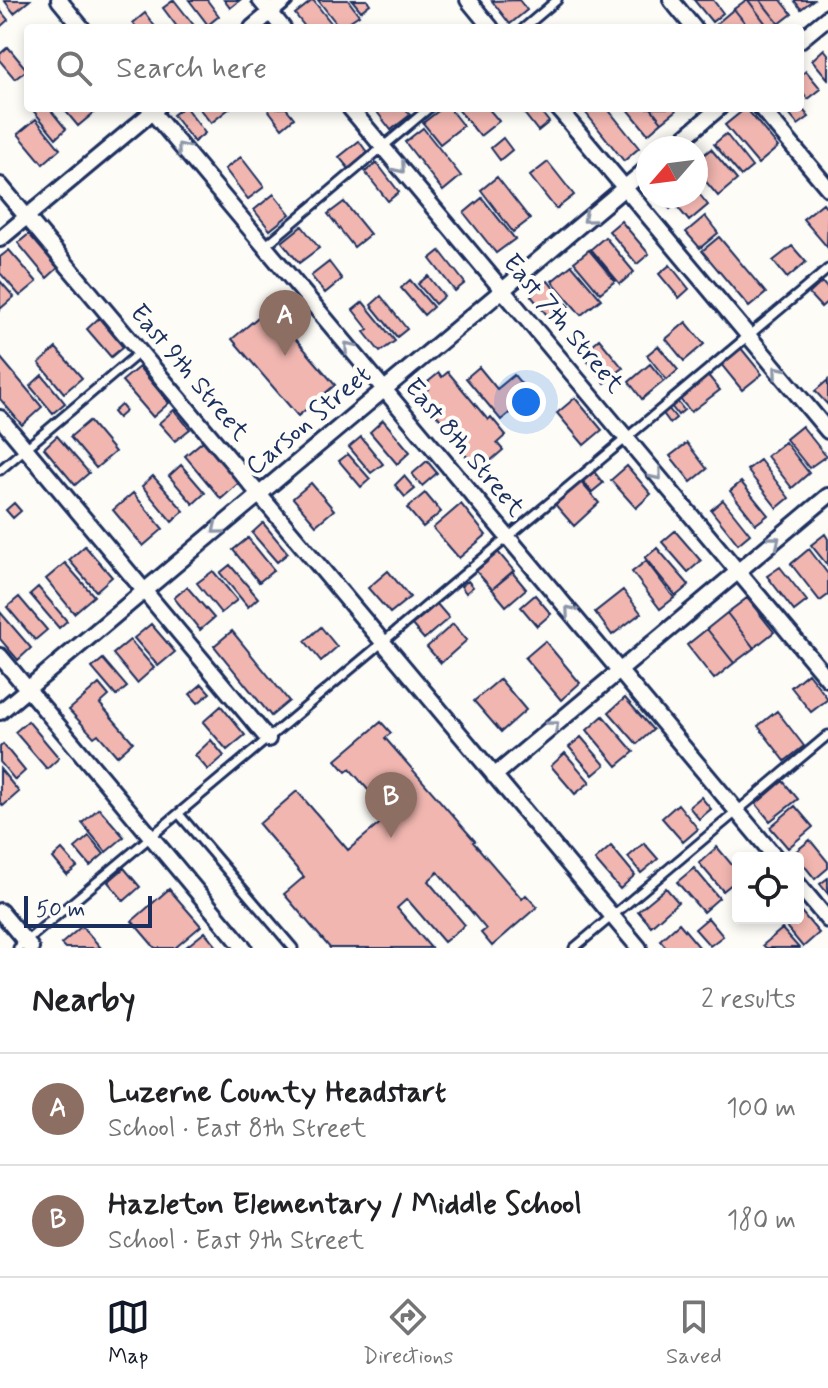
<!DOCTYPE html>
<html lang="en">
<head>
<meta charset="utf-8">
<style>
  :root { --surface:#fff; --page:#f6f6f6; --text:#202124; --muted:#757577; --line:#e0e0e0; --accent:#111827 }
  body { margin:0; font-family:Mynerve,sans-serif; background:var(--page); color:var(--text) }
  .controls { position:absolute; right:24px; bottom:24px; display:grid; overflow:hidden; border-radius:8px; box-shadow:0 4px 12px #0003 }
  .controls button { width:72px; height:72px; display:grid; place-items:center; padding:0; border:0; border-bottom:2px solid var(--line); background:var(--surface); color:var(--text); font:40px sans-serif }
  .compass { position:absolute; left:636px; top:136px; width:72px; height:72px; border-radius:50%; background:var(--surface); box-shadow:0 4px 12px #0003; rotate:242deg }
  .scale { position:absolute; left:24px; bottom:20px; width:128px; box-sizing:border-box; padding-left:8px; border:4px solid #1b2f5e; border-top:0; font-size:22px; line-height:28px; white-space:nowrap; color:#1b2f5e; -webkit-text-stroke:6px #fdfcf7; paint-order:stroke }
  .you { position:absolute; left:526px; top:402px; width:28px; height:28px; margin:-20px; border:6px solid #fff; border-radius:50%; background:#1a73e8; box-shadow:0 0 0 12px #1a73e833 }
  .badge { display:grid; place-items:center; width:52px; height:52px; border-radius:50%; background:var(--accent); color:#fff; font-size:26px; font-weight:700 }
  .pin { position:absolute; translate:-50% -66px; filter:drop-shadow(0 2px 4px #0008) }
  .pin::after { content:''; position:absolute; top:42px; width:28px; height:24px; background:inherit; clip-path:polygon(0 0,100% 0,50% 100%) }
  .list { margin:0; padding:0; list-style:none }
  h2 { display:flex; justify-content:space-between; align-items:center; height:104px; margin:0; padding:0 32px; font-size:34px }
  h2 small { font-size:26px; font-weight:400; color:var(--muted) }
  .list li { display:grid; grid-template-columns:52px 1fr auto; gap:24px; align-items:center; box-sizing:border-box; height:112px; padding:0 32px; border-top:2px solid var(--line) }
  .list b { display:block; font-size:30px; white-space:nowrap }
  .list p { margin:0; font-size:26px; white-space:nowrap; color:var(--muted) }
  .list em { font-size:26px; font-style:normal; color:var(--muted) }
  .icon { flex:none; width:44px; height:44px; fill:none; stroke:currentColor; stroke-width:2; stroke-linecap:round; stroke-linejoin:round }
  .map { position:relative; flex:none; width:828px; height:948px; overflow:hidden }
  .search { position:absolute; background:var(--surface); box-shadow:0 4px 12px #0003; left:24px; right:24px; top:24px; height:88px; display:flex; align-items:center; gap:20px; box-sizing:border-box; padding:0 28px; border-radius:8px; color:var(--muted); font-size:30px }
  .sheet { height:328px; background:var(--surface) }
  nav { display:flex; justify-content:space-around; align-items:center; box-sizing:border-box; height:112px; border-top:2px solid var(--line); background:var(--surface); font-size:22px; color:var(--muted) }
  nav a { display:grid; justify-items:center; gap:4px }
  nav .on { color:var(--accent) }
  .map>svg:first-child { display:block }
  .building { fill:#f1b6b0; stroke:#1b2f5e; stroke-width:2 }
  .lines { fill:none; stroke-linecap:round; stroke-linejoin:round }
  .lane-casing { stroke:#1b2f5e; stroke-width:13 }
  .street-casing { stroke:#1b2f5e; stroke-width:20 }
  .lane { stroke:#fdfcf7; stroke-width:7 }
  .street { stroke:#fdfcf7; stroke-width:14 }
  .oneway { stroke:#8c96aa }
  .labels { text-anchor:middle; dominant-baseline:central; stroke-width:8; stroke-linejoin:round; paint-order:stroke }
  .street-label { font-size:26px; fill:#1b2f5e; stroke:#fdfcf7 }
</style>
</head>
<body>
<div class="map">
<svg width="828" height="948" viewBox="0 0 828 948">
  <rect width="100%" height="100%" fill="#fdfcf7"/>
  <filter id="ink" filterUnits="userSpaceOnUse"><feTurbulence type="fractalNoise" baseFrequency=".0125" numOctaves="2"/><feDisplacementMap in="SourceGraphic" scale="16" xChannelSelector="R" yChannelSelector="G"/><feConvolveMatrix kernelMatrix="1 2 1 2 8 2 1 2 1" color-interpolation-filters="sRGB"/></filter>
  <g filter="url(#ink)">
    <path class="building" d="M4,0H30L14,13Z
      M174,0L196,28H178L163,8Z
      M189,0H207L219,16L208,25Z
      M224,0H240L230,8Z
      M313,0L335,28H306L295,14Z
      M318,0H348L359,15L340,28Z
      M352,0H367L370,4L361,11Z
      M519,0L527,10L510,24L492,1Z
      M694,0H713L723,13L712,22Z
      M746,0H748L769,28H749L734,9Z
      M748,0H760L779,24L775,28H769Z
      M760,0H781L792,14L779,24Z
      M794,0H813L801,9Z
      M734,9L749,28H718L715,25Z
      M0,10L8,20L0,27Z
      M145,13L156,28H137L133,23Z
      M8,47L27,70L15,79L0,61V54Z
      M824,49L828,54V79L812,60Z
      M806,71L821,89L808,99L800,89V76Z
      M800,106L809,117L798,125L784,108Z
      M31,108H49L66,129L56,138Z
      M63,108H94L96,111L78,126Z
      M182,108H186L205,133L194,142L173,115Z
      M199,108H230L211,123Z
      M267,108H286L294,118L282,128Z
      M374,108H405L410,115L391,130Z
      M442,108H449L463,126L440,144L423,123Z
      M457,108H488L499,121L480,136Z
      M520,108H538L549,122L538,131Z
      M582,108H607L639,148L624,161Z
      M627,108H651L662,122L648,134Z
      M651,108H674L676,111L662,122Z
      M746,108L778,147L758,164L725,125Z
      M36,119L60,149L43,164L18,134Z
      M423,128L461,176L443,191L405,142Z
      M726,134L752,167L741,176L714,144Z
      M503,138L512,150L500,160L491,148Z
      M359,141L369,155L350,170L339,157Z
      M711,149L737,180L718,196L696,170V161Z
      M241,157L264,187L248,199L225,169Z
      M548,162L574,195L556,209L530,176Z
      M377,163L399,192L388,201L365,172Z
      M497,177L530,219L513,232L481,190Z
      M696,190L708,205L689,221L675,204L670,209L659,196H696Z
      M274,194L290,214L270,230L254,210Z
      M482,198L515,239L496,253L464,213Z
      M344,202L370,234L354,247L328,214Z
      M823,203L828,209L827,247L803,219Z
      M705,216L718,233L700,248L686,232Z
      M621,221L649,254L637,264L609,231Z
      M302,226L319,248L299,263L282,242Z
      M29,234L58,268L47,278L18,243Z
      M605,237L634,272L620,284L591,249Z
      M719,237L766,293L749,307L702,251Z
      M792,246L806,262L787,278L773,261Z
      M9,250L37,282L20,296L0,273V257Z
      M589,250L615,281L600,293L574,262Z
      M440,251L465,283L455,291L430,259Z
      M329,262L342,279L325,293L311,276Z
      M572,265L601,299L581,315L552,281Z
      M670,265L689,289L679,298L659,274Z
      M428,276L444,296L435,304L418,284Z
      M410,280L433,307L424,315L401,288Z
      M0,281L14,297L0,309Z
      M548,281L569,307L552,321L531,296Z
      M822,282L828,289V301L821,307L809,294Z
      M381,296L407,329L397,337L371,305Z
      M363,302L395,341L380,352L364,332L368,329L353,310Z
      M269,308L335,385L298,416L232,339Z
      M99,318L123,347L111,357L87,329Z
      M686,322L704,344L684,361L666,339Z
      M599,339L623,368L605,383L582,354Z
      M658,346L678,370L667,380L647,355Z
      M740,347L762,374L742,390L720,363Z
      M56,348L82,378L64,393L39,363Z
      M0,357L42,407L22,425L0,399Z
      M650,364L664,381L642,399L629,382Z
      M139,367L169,403L153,417L122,381Z
      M479,367L497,389L514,375L528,392L511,405L514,409L501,420L466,378Z
      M448,372L488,420L491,417L506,435L497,443L503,450L489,462L483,455L472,463L457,445L460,443L420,395L428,389L424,385L439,373L442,377Z
      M707,374L720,390L691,412L678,397Z
      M42,375L65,403L53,413L30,386Z
      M828,380V405L815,391Z
      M575,398L602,430L584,445L557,413Z
      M677,401L684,410L678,415L671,406Z
      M121,405L126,411L118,418L113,412Z
      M668,408L676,418L670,423L662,412Z
      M174,410L190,429L175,441L159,423Z
      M383,420L410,452L397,464L370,432Z
      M89,421L115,452L96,468L70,437Z
      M802,426L826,456L809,468L786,439Z
      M57,436L89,473L75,485L44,448Z
      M361,437L383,464L371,473L349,447Z
      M203,441L239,483L221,499L185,456Z
      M785,442L809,473L792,488L767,456Z
      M687,443L707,469L691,482L670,456Z
      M348,454L370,479L361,487L339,461Z
      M760,460L789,498L777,508L747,470Z
      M427,461L437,473L422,486L412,474Z
      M181,465L205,493L193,504L169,476Z
      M627,466L651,494L636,508L611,480Z
      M592,469L603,483L592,492L581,479Z
      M153,476L184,511L172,522L142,486Z
      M404,476L415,489L405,497L395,485Z
      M579,480L599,503L574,526L553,502Z
      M741,482L768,515L756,524L730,491Z
      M311,483L334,510L316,525L293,498Z
      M133,493L163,529L143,546L113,510Z
      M425,493L441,512L423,527L407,508Z
      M723,500L750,534L738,544L711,510Z
      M14,503L21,511L13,518L6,510Z
      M461,504L486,535L459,558L433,528Z
      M263,523L288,553L277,562L252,533Z
      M675,531L701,561L688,572L662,542Z
      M825,534L828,539V566L811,545Z
      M248,538L274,570L259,582L233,550Z
      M85,546L112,577L96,591L69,560Z
      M657,548L689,585L676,596L645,558Z
      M809,549L828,574V595L820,601L791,564Z
      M498,552L514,571L492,589L476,571Z
      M646,561L674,598L660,609L632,572Z
      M65,563L94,596L74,613L46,579Z
      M230,565L258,598L248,607L220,573Z
      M780,567L807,601L794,611L767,576Z
      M213,571L237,600L221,613L197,583Z
      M388,571L410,597L390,613L368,588Z
      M512,572L526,589L506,606L492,589Z
      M468,581L473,587L466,593L461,586Z
      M38,587L67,621L59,628L30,594Z
      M187,587L214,618L200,630L174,598Z
      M623,590L641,613L612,635L595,612Z
      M535,595L551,614L537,626L521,607Z
      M19,597L47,630L35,640L7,607Z
      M747,598L774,632L754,648L727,613Z
      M437,604L449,618L424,639L412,625Z
      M0,612L31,648L18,660L0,639Z
      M727,613L754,648L734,663L707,629Z
      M151,624L175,652L158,666L134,638Z
      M453,624L467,640L441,663L427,647Z
      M321,627L337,647L321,661L305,641Z
      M707,629L734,663L714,679L687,645Z
      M232,631L289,701L271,716L214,646Z
      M130,640L154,668L137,683L113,654Z
      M545,641L580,683L561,700L525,658Z
      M103,659L127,687L116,696L92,668Z
      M808,673L828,699L811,712L791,687Z
      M500,679L526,710L501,732L474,701Z
      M99,684L109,696L100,704L133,742L117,756L98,734L94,737L69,710Z
      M202,684L210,693L198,703L190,694Z
      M625,698L653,730L637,744L609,712Z
      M221,706L245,735L227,750L203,722Z
      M777,711L804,746L785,761L758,726Z
      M603,716L634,752L617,766L587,730Z
      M28,721L59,758L47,769L15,732Z
      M381,722L391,733L385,738L475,841L473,842L522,899L526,895L537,907L492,946L481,933L486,929L438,872L428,881L465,925L444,942L407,899L397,908L431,948H330L284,894L304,877L259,824L297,791L348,850L390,815L350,769L346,772L336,760Z
      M581,737L605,765L593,775L569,747Z
      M211,740L224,756L208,770L195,755Z
      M3,744L25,771L15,780L0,762V747Z
      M565,753L590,782L575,794L551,766Z
      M0,769L19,792L3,806L0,802Z
      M783,781L798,799L770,821L756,804Z
      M701,797L711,809L699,819L689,807Z
      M678,804L698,829L683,842L662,818Z
      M795,806L813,827L788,848L770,827Z
      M99,808L124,837L106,852L82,823Z
      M89,836L104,854L90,866L75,848Z
      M810,840L828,862V868L815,879L794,853Z
      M644,843L658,859L641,873L628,857Z
      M611,846L635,875L620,889L595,860Z
      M717,847L738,872V879L723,891L699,863Z
      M62,850L77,867L67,875L53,858Z
      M124,868L140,887L124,901L108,882Z
      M694,868L719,898L703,912L677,882Z
      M828,878V894L820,884Z
      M666,888L678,902L651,926L638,911Z
      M169,889L201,926L175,948H155L132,921Z
      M798,908L819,933L803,947L779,918H798Z
      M708,918L723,936L710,946L695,929Z
      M679,923L700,948H667L660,940Z
      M82,926L101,948H65L61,944Z
      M782,929L799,948H766L763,945Z
      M205,932L218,948H187L186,947Z"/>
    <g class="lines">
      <defs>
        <path id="lane" d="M524,28L557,0
          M265,246L429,108
          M0,470L140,352
          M179,814L293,948
          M18,948L828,269
          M574,948L828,735"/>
        <path id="street" d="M59,0L82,28
          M260,0L283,28
          M468,0L491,28
          M671,0L694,28
          M252,28L285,0
          M800,40L828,17
          M149,108L776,858
          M350,108L828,679
          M558,108L828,431
          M761,108L828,188
          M672,148L719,108
          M0,185L639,948
          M0,239L157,108
          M0,418L268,739
          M0,656L244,948
          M0,712L648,168
          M494,776L828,496
          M798,884L828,920
          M0,911L31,948"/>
      </defs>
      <use href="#lane" class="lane-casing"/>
      <use href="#street" class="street-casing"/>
      <use href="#lane" class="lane"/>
      <use href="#street" class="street"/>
    </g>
    <defs><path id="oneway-chevron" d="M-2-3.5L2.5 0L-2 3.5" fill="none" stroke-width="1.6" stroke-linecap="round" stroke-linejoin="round" transform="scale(2)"/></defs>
    <g class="oneway">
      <use href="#oneway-chevron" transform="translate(182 148) rotate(-130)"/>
      <use href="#oneway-chevron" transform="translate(400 168) rotate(50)"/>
      <use href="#oneway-chevron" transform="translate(588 218) rotate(140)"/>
      <use href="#oneway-chevron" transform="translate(349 347) rotate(-130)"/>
      <use href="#oneway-chevron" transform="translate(778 371) rotate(-130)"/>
      <use href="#oneway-chevron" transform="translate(657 475) rotate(50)"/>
      <use href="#oneway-chevron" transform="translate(217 529) rotate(140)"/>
      <use href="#oneway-chevron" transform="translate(775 541) rotate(-40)"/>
      <use href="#oneway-chevron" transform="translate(570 611) rotate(-130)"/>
      <use href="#oneway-chevron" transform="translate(554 726) rotate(-40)"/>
    </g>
  </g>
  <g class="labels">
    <g class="street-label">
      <text transform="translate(563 324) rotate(50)">East 7th Street</text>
      <text transform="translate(189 373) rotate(50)">East 9th Street</text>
      <text transform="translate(309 421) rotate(-40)">Carson Street</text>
      <text transform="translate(464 448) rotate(50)">East 8th Street</text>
    </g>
  </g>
</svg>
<div class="controls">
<button><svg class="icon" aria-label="locate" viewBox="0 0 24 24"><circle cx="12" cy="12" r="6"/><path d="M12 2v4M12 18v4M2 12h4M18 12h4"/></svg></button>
</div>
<svg class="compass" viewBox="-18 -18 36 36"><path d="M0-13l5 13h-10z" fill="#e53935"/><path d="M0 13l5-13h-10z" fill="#757577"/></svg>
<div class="scale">50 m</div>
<div class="you"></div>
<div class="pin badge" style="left:285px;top:356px;background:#8d6e63">A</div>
<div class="pin badge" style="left:391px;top:838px;background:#8d6e63">B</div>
<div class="search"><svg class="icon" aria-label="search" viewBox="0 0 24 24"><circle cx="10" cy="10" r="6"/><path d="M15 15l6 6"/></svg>Search here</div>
</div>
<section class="sheet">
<h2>Nearby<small>2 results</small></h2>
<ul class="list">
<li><span class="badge" style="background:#8d6e63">A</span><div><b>Luzerne County Headstart</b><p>School · East 8th Street</p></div><em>100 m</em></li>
<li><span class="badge" style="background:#8d6e63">B</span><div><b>Hazleton Elementary / Middle School</b><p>School · East 9th Street</p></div><em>180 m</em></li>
</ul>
</section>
<nav>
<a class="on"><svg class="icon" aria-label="map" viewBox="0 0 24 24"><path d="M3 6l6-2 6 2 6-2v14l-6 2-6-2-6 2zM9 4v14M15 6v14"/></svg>Map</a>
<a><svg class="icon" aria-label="directions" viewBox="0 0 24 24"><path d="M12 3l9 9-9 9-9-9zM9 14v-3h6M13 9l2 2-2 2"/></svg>Directions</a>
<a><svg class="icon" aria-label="saved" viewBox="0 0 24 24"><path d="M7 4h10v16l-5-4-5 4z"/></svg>Saved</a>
</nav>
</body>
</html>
